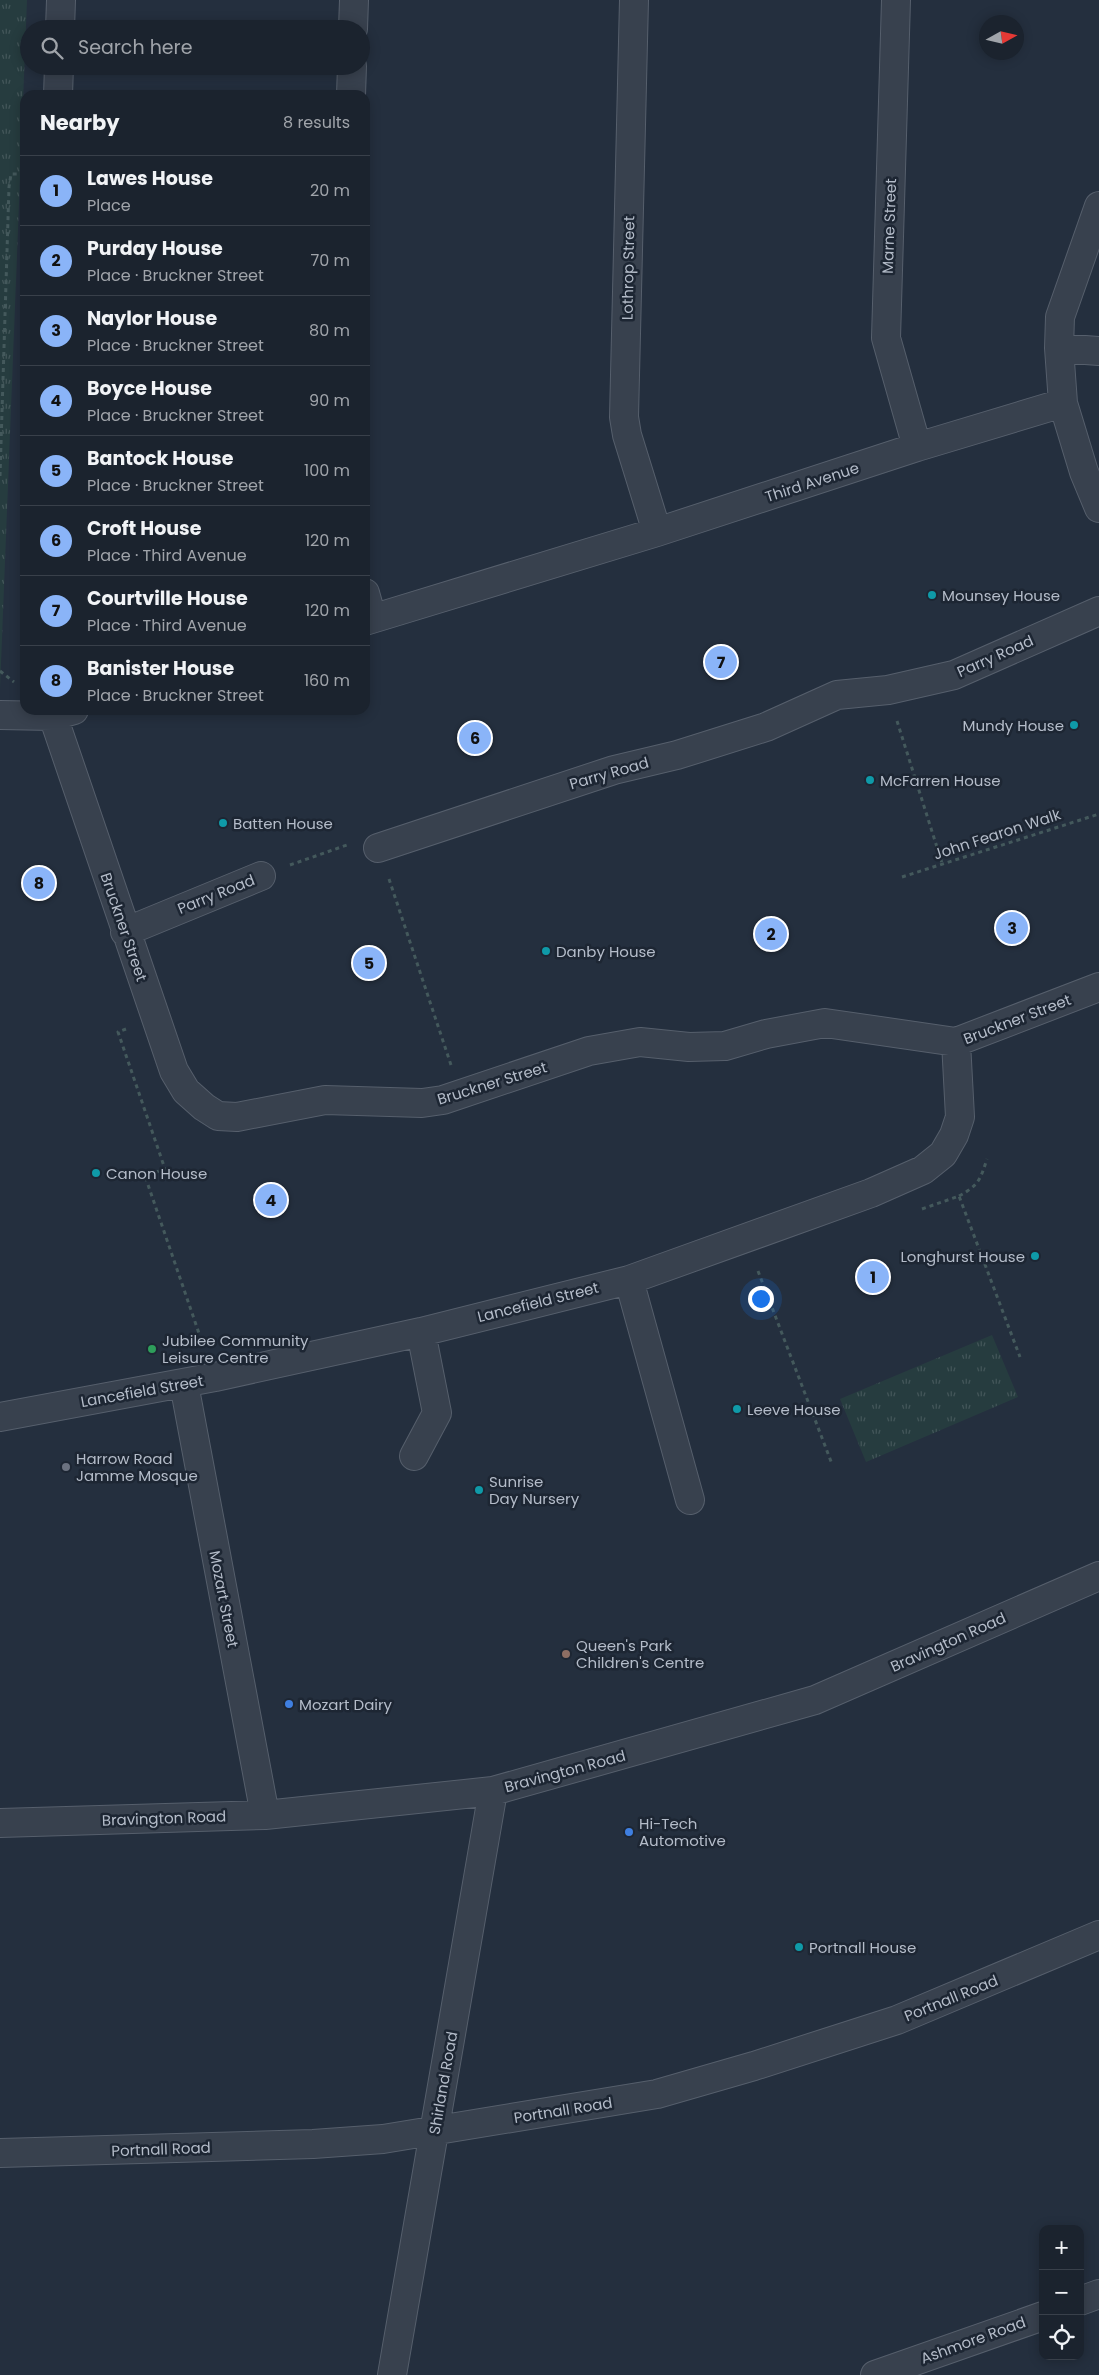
<!DOCTYPE html>
<html lang="en">
<head>
<meta charset="utf-8">
<style>
  :root { --surface:#1b232e; --page:#242b36; --text:#f1f3f6; --muted:#a0a4aa; --line:#39404a; --accent:#8ab4f8 }
  body { margin:0; font-family:Poppins,sans-serif; background:var(--page); color:var(--text) }
  .controls { position:absolute; right:15px; bottom:15px; display:grid; overflow:hidden; border-radius:10px; box-shadow:0 2px 12px #0003 }
  .controls button { width:45px; height:45px; display:grid; place-items:center; padding:0; border:0; border-bottom:1px solid var(--line); background:var(--surface); color:var(--text); font:25px sans-serif }
  .compass { position:absolute; left:979px; top:15px; width:45px; height:45px; border-radius:50%; background:var(--surface); box-shadow:0 2px 12px #0003; rotate:82deg }
  .you { position:absolute; left:760px; top:1298px; width:18px; height:18px; margin:-12px; border:4px solid #fff; border-radius:50%; background:#1a73e8; box-shadow:0 0 0 8px #1a73e833 }
  .badge { display:grid; place-items:center; width:32px; height:32px; border-radius:50%; background:var(--accent); color:#111; font-size:16px; font-weight:700 }
  .pin { position:absolute; translate:-50% -50%; border:2px solid #fff; box-shadow:0 1px 5px #0006 }
  .list { margin:0; padding:0; list-style:none }
  h2 { display:flex; justify-content:space-between; align-items:center; height:65px; margin:0; padding:0 20px; font-size:21px }
  h2 small { font-size:16px; font-weight:400; color:var(--muted) }
  .list li { display:grid; grid-template-columns:32px 1fr auto; gap:15px; align-items:center; box-sizing:border-box; height:70px; padding:0 20px; border-top:1px solid var(--line) }
  .list b { display:block; font-size:19px; white-space:nowrap }
  .list p { margin:0; font-size:16px; white-space:nowrap; color:var(--muted) }
  .list em { font-size:16px; font-style:normal; color:var(--muted) }
  .icon { flex:none; width:28px; height:28px; fill:none; stroke:currentColor; stroke-width:2; stroke-linecap:round; stroke-linejoin:round }
  .map { position:relative; flex:none; width:1099px; height:2375px; overflow:hidden }
  .search { position:absolute; background:var(--surface); box-shadow:0 2px 12px #0003; left:20px; top:20px; width:350px; height:55px; display:flex; align-items:center; gap:12px; box-sizing:border-box; padding:0 18px; border-radius:28px; color:var(--muted); font-size:19px }
  .panel { position:absolute; background:var(--surface); box-shadow:0 2px 12px #0003; left:20px; top:90px; width:350px; height:625px; border-radius:15px }
  .map>svg:first-child { display:block }
  .park { fill:url(#park-tufts) }
  .lines { fill:none; stroke-linecap:round; stroke-linejoin:round }
  .minor-casing { stroke:#565f6c; stroke-width:30 }
  .path { stroke:#44595c; stroke-width:3; stroke-dasharray:4 4; stroke-linecap:butt }
  .minor { stroke:#38414e; stroke-width:28 }
  .culture-dot { fill:#0f9aa8; stroke:#1d2633; stroke-width:2 }
  .leisure-dot { fill:#2e9e5b; stroke:#1d2633; stroke-width:2 }
  .worship-dot { fill:#6b7280; stroke:#1d2633; stroke-width:2 }
  .education-dot { fill:#8d6e63; stroke:#1d2633; stroke-width:2 }
  .shop-dot { fill:#3f7fe0; stroke:#1d2633; stroke-width:2 }
  .labels { text-anchor:middle; dominant-baseline:central; stroke-width:5; stroke-linejoin:round; paint-order:stroke }
  .street-label { font-size:15px; fill:#b4bcc9; stroke:#1d2633 }
  .poi-label { font-size:15px; fill:#b4bcc9; stroke:#1d2633; text-anchor:start }
</style>
</head>
<body>
<div class="map">
<svg width="1099" height="2375" viewBox="0 0 1099 2375">
  <defs>
    <pattern id="park-tufts" width="24" height="20" patternUnits="userSpaceOnUse" patternTransform="scale(1.25)"><rect width="24" height="20" fill="#263c3f"/><path d="M3 7l-1-3M5 7V3M7 7l1-3M15 17l-1-3M17 17v-4M19 17l1-3" fill="none" stroke="#435659"/></pattern>
  </defs>
  <rect width="100%" height="100%" fill="#242f3e"/>
  <path class="park" d="M0,0H27L0,689Z
    M992,1335L1018,1397L866,1462L840,1399Z"/>
  <g class="lines">
    <defs>
      <path id="minor" d="M634,0L624,417L627,435L657,532
        M896,0L886,338L917,447
        M60,29L61,0
        M353,29L354,0
        M58,95L59,66
        M351,95L352,66
        M1059,348L1099,351
        M1063,403L1084,472L1099,508
        M365,593L372,618
        M365,621L657,532L917,447L1063,403L1059,348L1060,317L1099,206
        M0,715L53,716L74,710
        M53,716L174,1071L186,1091L204,1107L218,1116L237,1117L325,1100L422,1103L443,1100L589,1051L640,1042L689,1047L725,1046L766,1034L825,1023L956,1042L1099,987
        M378,848L614,770L677,755L766,727L837,695L888,690L954,675L1099,611
        M125,932L261,876
        M629,1280L690,1500
        M184,1384L265,1815
        M0,1417L215,1377L421,1332L629,1280L871,1193L923,1170L943,1154L954,1135L960,1117L956,1042
        M414,1456L437,1413L421,1332
        M0,1823L265,1815L493,1791L815,1700L1099,1576
        M0,2153L313,2144L383,2139L657,2094L754,2066L897,2020L1099,1935
        M1080,2301L1099,2294
        M392,2375L493,1791
        M875,2375L1043,2316"/>
    </defs>
    <use href="#minor" class="minor-casing"/>
    <path class="path" d="M0,476L9,187L11,174H25
      M0,671L14,682
      M897,721L942,863
      M290,865L347,845
      M902,877L1099,814
      M389,879L451,1065
      M126,1029L118,1032L165,1169L145,1176L203,1345
      M959,1196C979,1185 980,1180 987,1159
      M922,1209L959,1196L1020,1357
      M758,1271L832,1464"/>
    <use href="#minor" class="minor"/>
  </g>
  <g class="culture-dot">
    <circle cx="932" cy="595" r="5"/>
    <circle cx="1074" cy="725" r="5"/>
    <circle cx="870" cy="780" r="5"/>
    <circle cx="223" cy="823" r="5"/>
    <circle cx="546" cy="951" r="5"/>
    <circle cx="96" cy="1173" r="5"/>
    <circle cx="1035" cy="1256" r="5"/>
    <circle cx="737" cy="1409" r="5"/>
    <circle cx="479" cy="1490" r="5"/>
    <circle cx="799" cy="1947" r="5"/>
  </g>
  <circle class="leisure-dot" cx="152" cy="1349" r="5"/>
  <circle class="worship-dot" cx="66" cy="1467" r="5"/>
  <circle class="education-dot" cx="566" cy="1654" r="5"/>
  <g class="shop-dot">
    <circle cx="289" cy="1704" r="5"/>
    <circle cx="629" cy="1832" r="5"/>
  </g>
  <g class="labels">
    <g class="street-label">
      <text transform="translate(889 226) rotate(-88)">Marne Street</text>
      <text transform="translate(628 268) rotate(-89)">Lothrop Street</text>
      <text transform="translate(812 482) rotate(-18)">Third Avenue</text>
      <text transform="translate(995 656) rotate(-24)">Parry Road</text>
      <text transform="translate(609 773) rotate(-16)">Parry Road</text>
      <text transform="translate(997 834) rotate(-18)">John Fearon Walk</text>
      <text transform="translate(216 894) rotate(-22)">Parry Road</text>
      <text transform="translate(124 927) rotate(71)">Bruckner Street</text>
      <text transform="translate(1017 1019) rotate(-21)">Bruckner Street</text>
      <text transform="translate(492 1083) rotate(-17)">Bruckner Street</text>
      <text transform="translate(538 1302) rotate(-14)">Lancefield Street</text>
      <text transform="translate(142 1391) rotate(-10)">Lancefield Street</text>
      <text transform="translate(224 1599) rotate(79)">Mozart Street</text>
      <text transform="translate(948 1642) rotate(-24)">Bravington Road</text>
      <text transform="translate(565 1771) rotate(-15)">Bravington Road</text>
      <text transform="translate(164 1818) rotate(-2)">Bravington Road</text>
      <text transform="translate(951 1998) rotate(-22)">Portnall Road</text>
      <text transform="translate(443 2083) rotate(-80)">Shirland Road</text>
      <text transform="translate(563 2110) rotate(-9)">Portnall Road</text>
      <text transform="translate(161 2149) rotate(-2)">Portnall Road</text>
      <text transform="translate(973 2340) rotate(-20)">Ashmore Road</text>
    </g>
    <g class="poi-label">
      <text x="942" y="595">Mounsey House</text>
      <text x="1064" y="725" text-anchor="end">Mundy House</text>
      <text x="880" y="780">McFarren House</text>
      <text x="233" y="823">Batten House</text>
      <text x="556" y="951">Danby House</text>
      <text x="106" y="1173">Canon House</text>
      <text x="1025" y="1256" text-anchor="end">Longhurst House</text>
      <text x="162" y="1340">Jubilee Community<tspan x="162" dy="17">Leisure Centre</tspan></text>
      <text x="747" y="1409">Leeve House</text>
      <text x="76" y="1458">Harrow Road<tspan x="76" dy="17">Jamme Mosque</tspan></text>
      <text x="489" y="1481">Sunrise<tspan x="489" dy="17">Day Nursery</tspan></text>
      <text x="576" y="1645">Queen's Park<tspan x="576" dy="17">Children's Centre</tspan></text>
      <text x="299" y="1704">Mozart Dairy</text>
      <text x="639" y="1823">Hi-Tech<tspan x="639" dy="17">Automotive</tspan></text>
      <text x="809" y="1947">Portnall House</text>
    </g>
  </g>
</svg>
<div class="controls">
<button>+</button>
<button>−</button>
<button><svg class="icon" aria-label="locate" viewBox="0 0 24 24"><circle cx="12" cy="12" r="6"/><path d="M12 2v4M12 18v4M2 12h4M18 12h4"/></svg></button>
</div>
<svg class="compass" viewBox="-18 -18 36 36"><path d="M0-13l5 13h-10z" fill="#e53935"/><path d="M0 13l5-13h-10z" fill="#a0a4aa"/></svg>
<div class="you"></div>
<div class="pin badge" style="left:873px;top:1277px">1</div>
<div class="pin badge" style="left:771px;top:934px">2</div>
<div class="pin badge" style="left:1012px;top:928px">3</div>
<div class="pin badge" style="left:271px;top:1200px">4</div>
<div class="pin badge" style="left:369px;top:963px">5</div>
<div class="pin badge" style="left:475px;top:738px">6</div>
<div class="pin badge" style="left:721px;top:662px">7</div>
<div class="pin badge" style="left:39px;top:883px">8</div>
<div class="search"><svg class="icon" aria-label="search" viewBox="0 0 24 24"><circle cx="10" cy="10" r="6"/><path d="M15 15l6 6"/></svg>Search here</div>
<section class="panel">
<h2>Nearby<small>8 results</small></h2>
<ul class="list">
<li><span class="badge">1</span><div><b>Lawes House</b><p>Place</p></div><em>20 m</em></li>
<li><span class="badge">2</span><div><b>Purday House</b><p>Place · Bruckner Street</p></div><em>70 m</em></li>
<li><span class="badge">3</span><div><b>Naylor House</b><p>Place · Bruckner Street</p></div><em>80 m</em></li>
<li><span class="badge">4</span><div><b>Boyce House</b><p>Place · Bruckner Street</p></div><em>90 m</em></li>
<li><span class="badge">5</span><div><b>Bantock House</b><p>Place · Bruckner Street</p></div><em>100 m</em></li>
<li><span class="badge">6</span><div><b>Croft House</b><p>Place · Third Avenue</p></div><em>120 m</em></li>
<li><span class="badge">7</span><div><b>Courtville House</b><p>Place · Third Avenue</p></div><em>120 m</em></li>
<li><span class="badge">8</span><div><b>Banister House</b><p>Place · Bruckner Street</p></div><em>160 m</em></li>
</ul>
</section>
</div>
</body>
</html>
